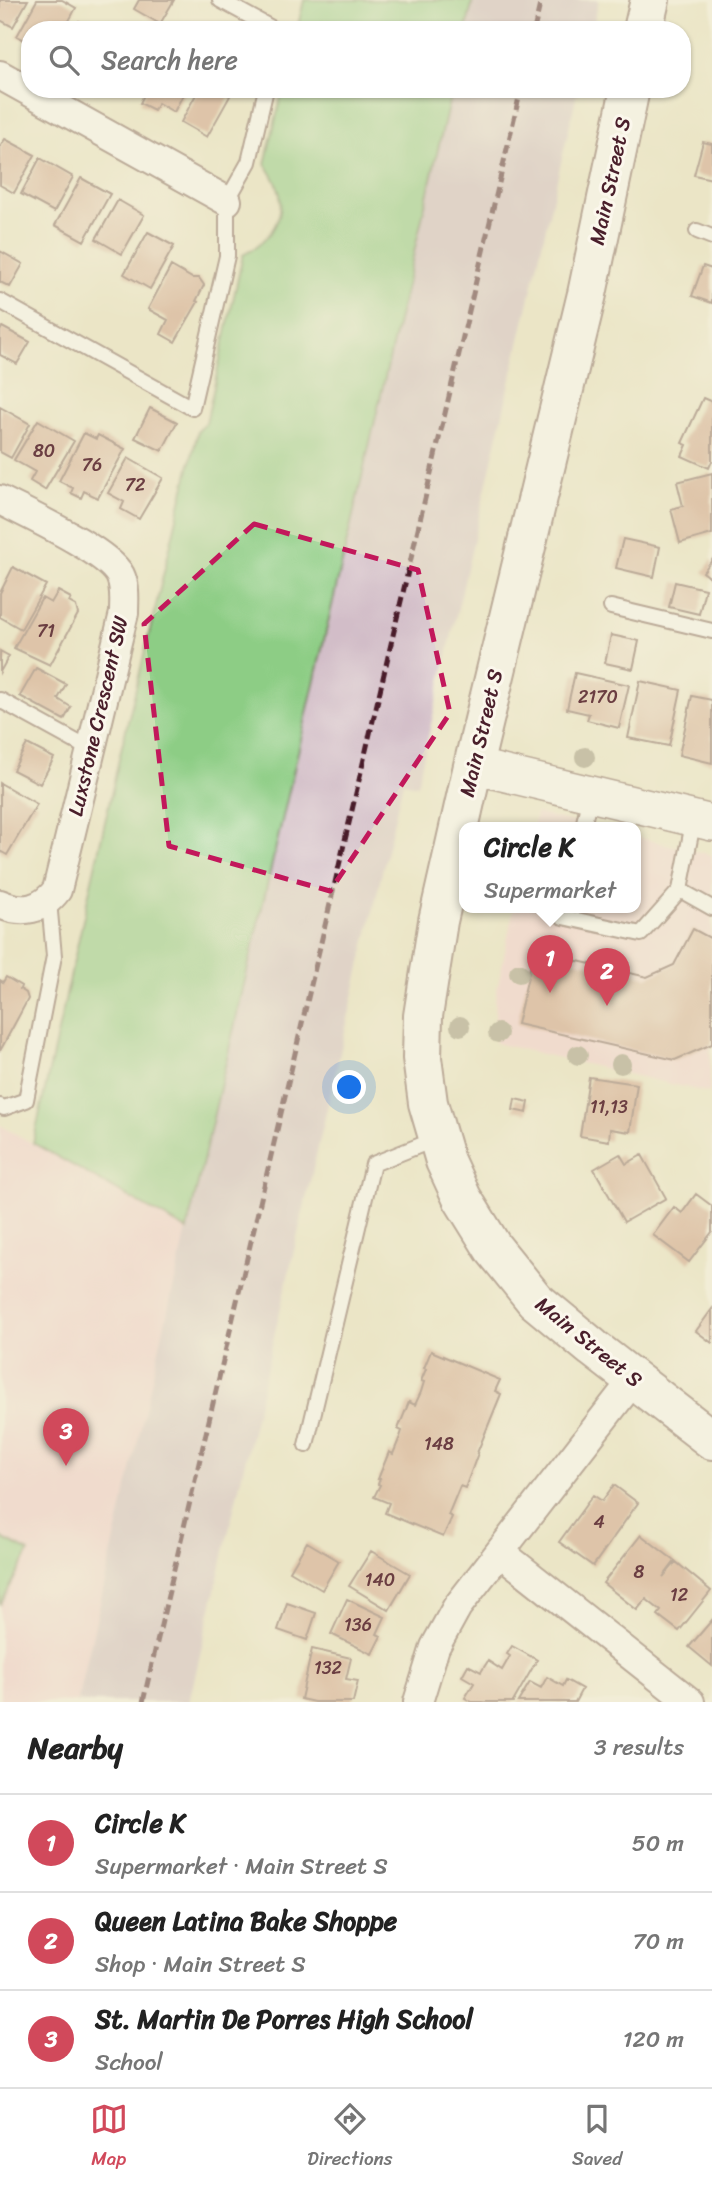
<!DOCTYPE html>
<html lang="en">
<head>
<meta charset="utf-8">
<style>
  :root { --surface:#fff; --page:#f2f2f2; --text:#222; --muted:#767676; --line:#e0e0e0; --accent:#d1495b }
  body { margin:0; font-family:Sriracha,sans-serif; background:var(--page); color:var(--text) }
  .you { position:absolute; left:350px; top:1088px; width:24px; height:24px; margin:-18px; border:5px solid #fff; border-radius:50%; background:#1a73e8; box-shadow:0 0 0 10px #1a73e833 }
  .badge { display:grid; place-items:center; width:46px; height:46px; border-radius:50%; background:var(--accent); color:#fff; font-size:23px; font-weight:700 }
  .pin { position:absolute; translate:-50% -58px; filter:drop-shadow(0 2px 4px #0008) }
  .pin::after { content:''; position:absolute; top:37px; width:24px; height:21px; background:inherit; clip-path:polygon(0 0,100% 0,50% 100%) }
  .popup { position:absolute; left:459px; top:822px; width:182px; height:91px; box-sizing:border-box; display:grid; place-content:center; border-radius:14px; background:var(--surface); filter:drop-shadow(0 2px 5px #0005); font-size:23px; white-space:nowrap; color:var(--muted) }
  .popup b { font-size:26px; color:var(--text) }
  .popup::after { content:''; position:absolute; left:50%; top:100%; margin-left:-14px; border:14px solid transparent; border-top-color:var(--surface) }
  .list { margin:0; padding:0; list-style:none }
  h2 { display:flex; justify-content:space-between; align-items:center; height:91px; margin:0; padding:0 28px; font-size:30px }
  h2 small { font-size:23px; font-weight:400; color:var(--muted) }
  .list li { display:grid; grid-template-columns:46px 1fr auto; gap:21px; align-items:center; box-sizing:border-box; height:98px; padding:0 28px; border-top:2px solid var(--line) }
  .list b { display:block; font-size:26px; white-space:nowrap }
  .list p { margin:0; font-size:23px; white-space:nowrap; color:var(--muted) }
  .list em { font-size:23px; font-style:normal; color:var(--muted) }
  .icon { flex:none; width:38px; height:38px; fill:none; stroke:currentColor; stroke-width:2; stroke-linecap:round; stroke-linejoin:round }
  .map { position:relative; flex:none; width:712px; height:1702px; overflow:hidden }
  .search { position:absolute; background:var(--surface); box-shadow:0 2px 5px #0004; left:21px; right:21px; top:21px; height:77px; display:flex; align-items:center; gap:18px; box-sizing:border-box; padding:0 24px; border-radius:28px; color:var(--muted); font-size:26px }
  .sheet { height:385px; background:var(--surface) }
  nav { display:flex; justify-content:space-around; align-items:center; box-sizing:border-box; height:98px; border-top:2px solid var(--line); background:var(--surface); font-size:19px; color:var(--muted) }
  nav a { display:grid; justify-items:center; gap:4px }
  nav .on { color:var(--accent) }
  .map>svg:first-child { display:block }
  .built { fill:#f7cfd5 }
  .industrial { fill:#d2bdc8 }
  .green { fill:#8dcd85; stroke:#6c7658; stroke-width:2 }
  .building { fill:#cf9c85 }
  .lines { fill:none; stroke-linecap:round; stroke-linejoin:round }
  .service-casing { stroke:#826461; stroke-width:18 }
  .minor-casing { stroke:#826461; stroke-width:32 }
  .tertiary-casing { stroke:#826461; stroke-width:38 }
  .secondary-casing { stroke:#826461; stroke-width:42 }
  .service { stroke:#fff; stroke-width:14 }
  .minor { stroke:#fff; stroke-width:28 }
  .tertiary { stroke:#fff; stroke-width:35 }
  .secondary { stroke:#fff; stroke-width:38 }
  .rail { stroke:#4a1f2b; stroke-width:5; stroke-dasharray:10 5; stroke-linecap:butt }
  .tree { fill:#9d9580 }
  .marked { fill:none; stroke:#c2185b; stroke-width:5; stroke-dasharray:14 9; stroke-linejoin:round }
  .labels { text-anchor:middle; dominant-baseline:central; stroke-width:6; stroke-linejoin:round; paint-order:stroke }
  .number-label { font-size:18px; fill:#6b3e42 }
  .street-label { font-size:21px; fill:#4a1f2b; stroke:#fbf7ec }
</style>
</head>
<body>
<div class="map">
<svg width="712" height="1702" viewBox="0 0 712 1702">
  <rect width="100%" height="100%" fill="#fbf7ec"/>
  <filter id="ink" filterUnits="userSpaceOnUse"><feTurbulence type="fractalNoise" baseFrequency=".0143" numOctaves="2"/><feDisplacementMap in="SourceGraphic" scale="14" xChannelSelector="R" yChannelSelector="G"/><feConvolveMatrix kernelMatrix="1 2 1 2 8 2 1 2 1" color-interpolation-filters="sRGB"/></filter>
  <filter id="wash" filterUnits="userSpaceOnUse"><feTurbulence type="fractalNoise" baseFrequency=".00686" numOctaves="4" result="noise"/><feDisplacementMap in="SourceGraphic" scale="28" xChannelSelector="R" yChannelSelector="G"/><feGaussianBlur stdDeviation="1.57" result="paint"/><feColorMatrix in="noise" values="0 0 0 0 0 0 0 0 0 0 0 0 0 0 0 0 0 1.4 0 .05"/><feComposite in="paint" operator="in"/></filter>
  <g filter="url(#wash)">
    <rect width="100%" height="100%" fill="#ebe5c6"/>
    <path class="built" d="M536,813L593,827H533Z
      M636,837L712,855L710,1093L495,1043V1000L514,907H636Z
      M0,1125L187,1230L77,1702H0Z"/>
    <path class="industrial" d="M473,0H599L592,30H466Z
      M452,89H578L417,785L403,782L189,1702H77Z"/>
    <path class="green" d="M304,0H473L466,30H297Z
      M283,89H452L187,1230L33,1143L122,746L198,431L206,423L243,255C282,234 293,200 265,164Z
      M0,1537L29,1552L0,1605Z"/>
    <g id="blocks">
      <path class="building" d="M0,0H28L13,27L0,20Z
        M37,0H62L76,8L64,30H30V43L17,36Z
        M139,0H174L160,24L134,9Z
        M79,21L95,30H74Z
        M147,89H186L174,112L158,103L154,110L140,103Z
        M199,89H217L230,96L207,137L181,122Z
        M5,139L35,155L14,193L0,185V147Z
        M703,142L712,144V179L694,175Z
        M40,158L73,177L54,212L21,194Z
        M81,178L110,194L84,241L55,225Z
        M118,200L144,215L122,254L96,239Z
        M148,232L174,246L150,289L124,274Z
        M0,251L23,264L10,287L0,282Z
        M171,266L192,278H199L204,285L196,301L198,302L175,342L161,334L168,320L148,309Z
        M703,266L712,269V303L692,296Z
        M2,327L30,342L17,364L0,355V331Z
        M703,398L712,402V461L709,468L682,456L687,445L682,443Z
        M0,407L30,424L11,458L0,452Z
        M150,408L177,422L162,451L135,438Z
        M38,420L74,441L45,490L30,481L35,472L14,460Z
        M84,433L96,439L98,435L125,449L98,498L84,491L81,498L71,493L73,488L59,481Z
        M128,458L163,478L139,519L121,509L124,502L108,493Z
        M712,473V534L680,543L671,509L683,506L677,482Z
        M623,539L660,547L654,577L616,568Z
        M712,560V579L703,572Z
        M13,567L46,585L21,629L0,617V593Z
        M675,582L705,589L699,614L669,607Z
        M58,591L71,598L69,602L76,606L78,614L50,665L14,648L42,598L51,603Z
        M611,635L639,641L633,669L605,663Z
        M0,651L9,656L0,672Z
        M36,668L66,684L58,699L71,707L64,720L20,696Z
        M575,673L629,685L619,728L587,720L589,714L567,709Z
        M640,681L681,690L669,746L628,738Z
        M692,696L712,700V763L679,755Z
        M27,744L54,758L40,784L13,770Z
        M0,783L37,804L7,855L0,851Z
        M693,929L712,939V1044L675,1060L517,1024L534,951L647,977L674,965Z
        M6,977L21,986L20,989L26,993L28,999L0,1051V980L3,982Z
        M589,1077L637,1084L630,1132L610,1129L609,1141L580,1136Z
        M515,1099L529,1102L527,1113L513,1110Z
        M620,1154L626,1164L642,1155L666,1198L624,1222L594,1169Z
        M696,1194L712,1206V1232L689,1262L653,1235L674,1207L682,1213Z
        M712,1309V1343L696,1331Z
        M431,1351L500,1380L495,1391L501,1394L477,1453H478L465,1488L460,1486L448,1515L452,1517L443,1537L385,1513L389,1503L374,1497L380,1485L378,1484L380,1479H378L389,1452L393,1454L400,1437L402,1431L398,1429L409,1402L415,1405L421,1392L424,1382L421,1381L426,1369L424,1368Z
        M614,1485L638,1503L593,1566L559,1542L593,1495L602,1501Z
        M641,1535L675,1561L663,1577L676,1562L711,1591L679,1631L658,1615L661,1611L646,1599L637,1610L603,1583Z
        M307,1542L339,1561L322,1590L290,1571Z
        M371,1551L410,1574L389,1610L349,1586Z
        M347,1599L385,1617L377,1634L381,1636L372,1654L331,1634Z
        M287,1603L316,1613L307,1640L278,1630Z
        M712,1620V1666L689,1647Z
        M512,1646L537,1660L513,1702H472L465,1698L474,1683L462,1676L468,1665L481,1672L488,1661L502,1670L510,1656L507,1654Z
        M312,1649L351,1658L346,1679L358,1681L353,1702H314L301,1699Z
        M547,1677L563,1686L566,1680L582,1689L575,1702H518L530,1682L541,1688Z"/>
    </g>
  </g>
  <g filter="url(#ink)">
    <use href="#blocks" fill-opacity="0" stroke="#826461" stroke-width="2"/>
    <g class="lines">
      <defs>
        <path id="service" d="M220,0L275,30
          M697,231L712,237
          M0,301L192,408L227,256V201L249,162L266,89
          M611,607L712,631
          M0,700L91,750
          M583,827L590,795
          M680,890L712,908
          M565,907L563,917L641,934L680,890L694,818
          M0,1106L4,1108L26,1100L54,956L49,901
          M306,1445L373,1164L436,1139"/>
        <path id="minor" d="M0,75L227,201
          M0,500C28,515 106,550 120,575C126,587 124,601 124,613L57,890C42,910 23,914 0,904
          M500,1552L690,1702
          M418,1702L435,1647L457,1607L634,1379"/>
        <path id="tertiary" d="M473,766L712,823"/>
        <path id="secondary" d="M643,30L650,0
          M630,89L587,294L473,766L438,921L423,1016L422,1058L428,1103L445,1161L462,1198L493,1248L535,1300L593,1348L712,1440"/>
      </defs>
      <use href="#service" class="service-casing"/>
      <use href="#minor" class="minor-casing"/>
      <use href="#tertiary" class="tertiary-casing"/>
      <use href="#secondary" class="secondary-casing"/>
      <use href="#service" class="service"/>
      <use href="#minor" class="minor"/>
      <use href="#tertiary" class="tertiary"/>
      <use href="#secondary" class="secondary"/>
      <path class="rail" d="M534,30L541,0
        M143,1702L521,89"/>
    </g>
    <g class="tree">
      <circle cx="585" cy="757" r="10"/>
      <circle cx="519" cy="973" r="10"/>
      <circle cx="460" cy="1026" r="10"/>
      <circle cx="498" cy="1033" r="10"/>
      <circle cx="578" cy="1055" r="10"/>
      <circle cx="621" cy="1064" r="10"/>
    </g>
  </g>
  <path d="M0 0H712V1702H0ZM254,524L418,570L450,713L330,891L169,846L144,624Z" fill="#ebe5c6" fill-opacity=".55" fill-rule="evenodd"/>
  <path class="marked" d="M254,524L418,570L450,713L330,891L169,846L144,624Z"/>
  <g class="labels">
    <g class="number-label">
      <text x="44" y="451">80</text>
      <text x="92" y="465">76</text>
      <text x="135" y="485">72</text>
      <text x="46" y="631">71</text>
      <text x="598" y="697">2170</text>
      <text x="609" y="1107">11,13</text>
      <text x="439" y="1444">148</text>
      <text x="599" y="1522">4</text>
      <text x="639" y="1572">8</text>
      <text x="380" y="1580">140</text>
      <text x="679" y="1595">12</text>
      <text x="358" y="1625">136</text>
      <text x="328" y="1668">132</text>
    </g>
    <g class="street-label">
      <text transform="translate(610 181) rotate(-78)">Main Street S</text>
      <text transform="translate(98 716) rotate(-77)">Luxstone Crescent SW</text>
      <text transform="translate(481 733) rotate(-77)">Main Street S</text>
      <text transform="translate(589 1342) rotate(39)">Main Street S</text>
    </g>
  </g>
</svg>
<div class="you"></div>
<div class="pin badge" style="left:550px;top:993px">1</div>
<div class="popup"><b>Circle K</b>Supermarket</div>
<div class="pin badge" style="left:607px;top:1006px">2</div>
<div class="pin badge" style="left:66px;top:1466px">3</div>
<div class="search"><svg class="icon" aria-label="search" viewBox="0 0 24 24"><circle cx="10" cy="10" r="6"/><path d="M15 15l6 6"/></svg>Search here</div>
</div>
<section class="sheet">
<h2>Nearby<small>3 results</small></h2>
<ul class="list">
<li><span class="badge">1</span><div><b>Circle K</b><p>Supermarket · Main Street S</p></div><em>50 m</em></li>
<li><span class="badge">2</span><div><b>Queen Latina Bake Shoppe</b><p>Shop · Main Street S</p></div><em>70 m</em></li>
<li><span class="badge">3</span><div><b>St. Martin De Porres High School</b><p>School</p></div><em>120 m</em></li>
</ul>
</section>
<nav>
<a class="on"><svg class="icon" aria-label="map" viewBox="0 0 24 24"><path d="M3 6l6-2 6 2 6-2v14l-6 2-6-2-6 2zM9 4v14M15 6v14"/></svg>Map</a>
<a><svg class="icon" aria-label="directions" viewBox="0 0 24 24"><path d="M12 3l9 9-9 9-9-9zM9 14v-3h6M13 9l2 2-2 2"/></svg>Directions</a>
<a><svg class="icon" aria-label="saved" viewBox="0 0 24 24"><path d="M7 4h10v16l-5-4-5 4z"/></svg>Saved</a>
</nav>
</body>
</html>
